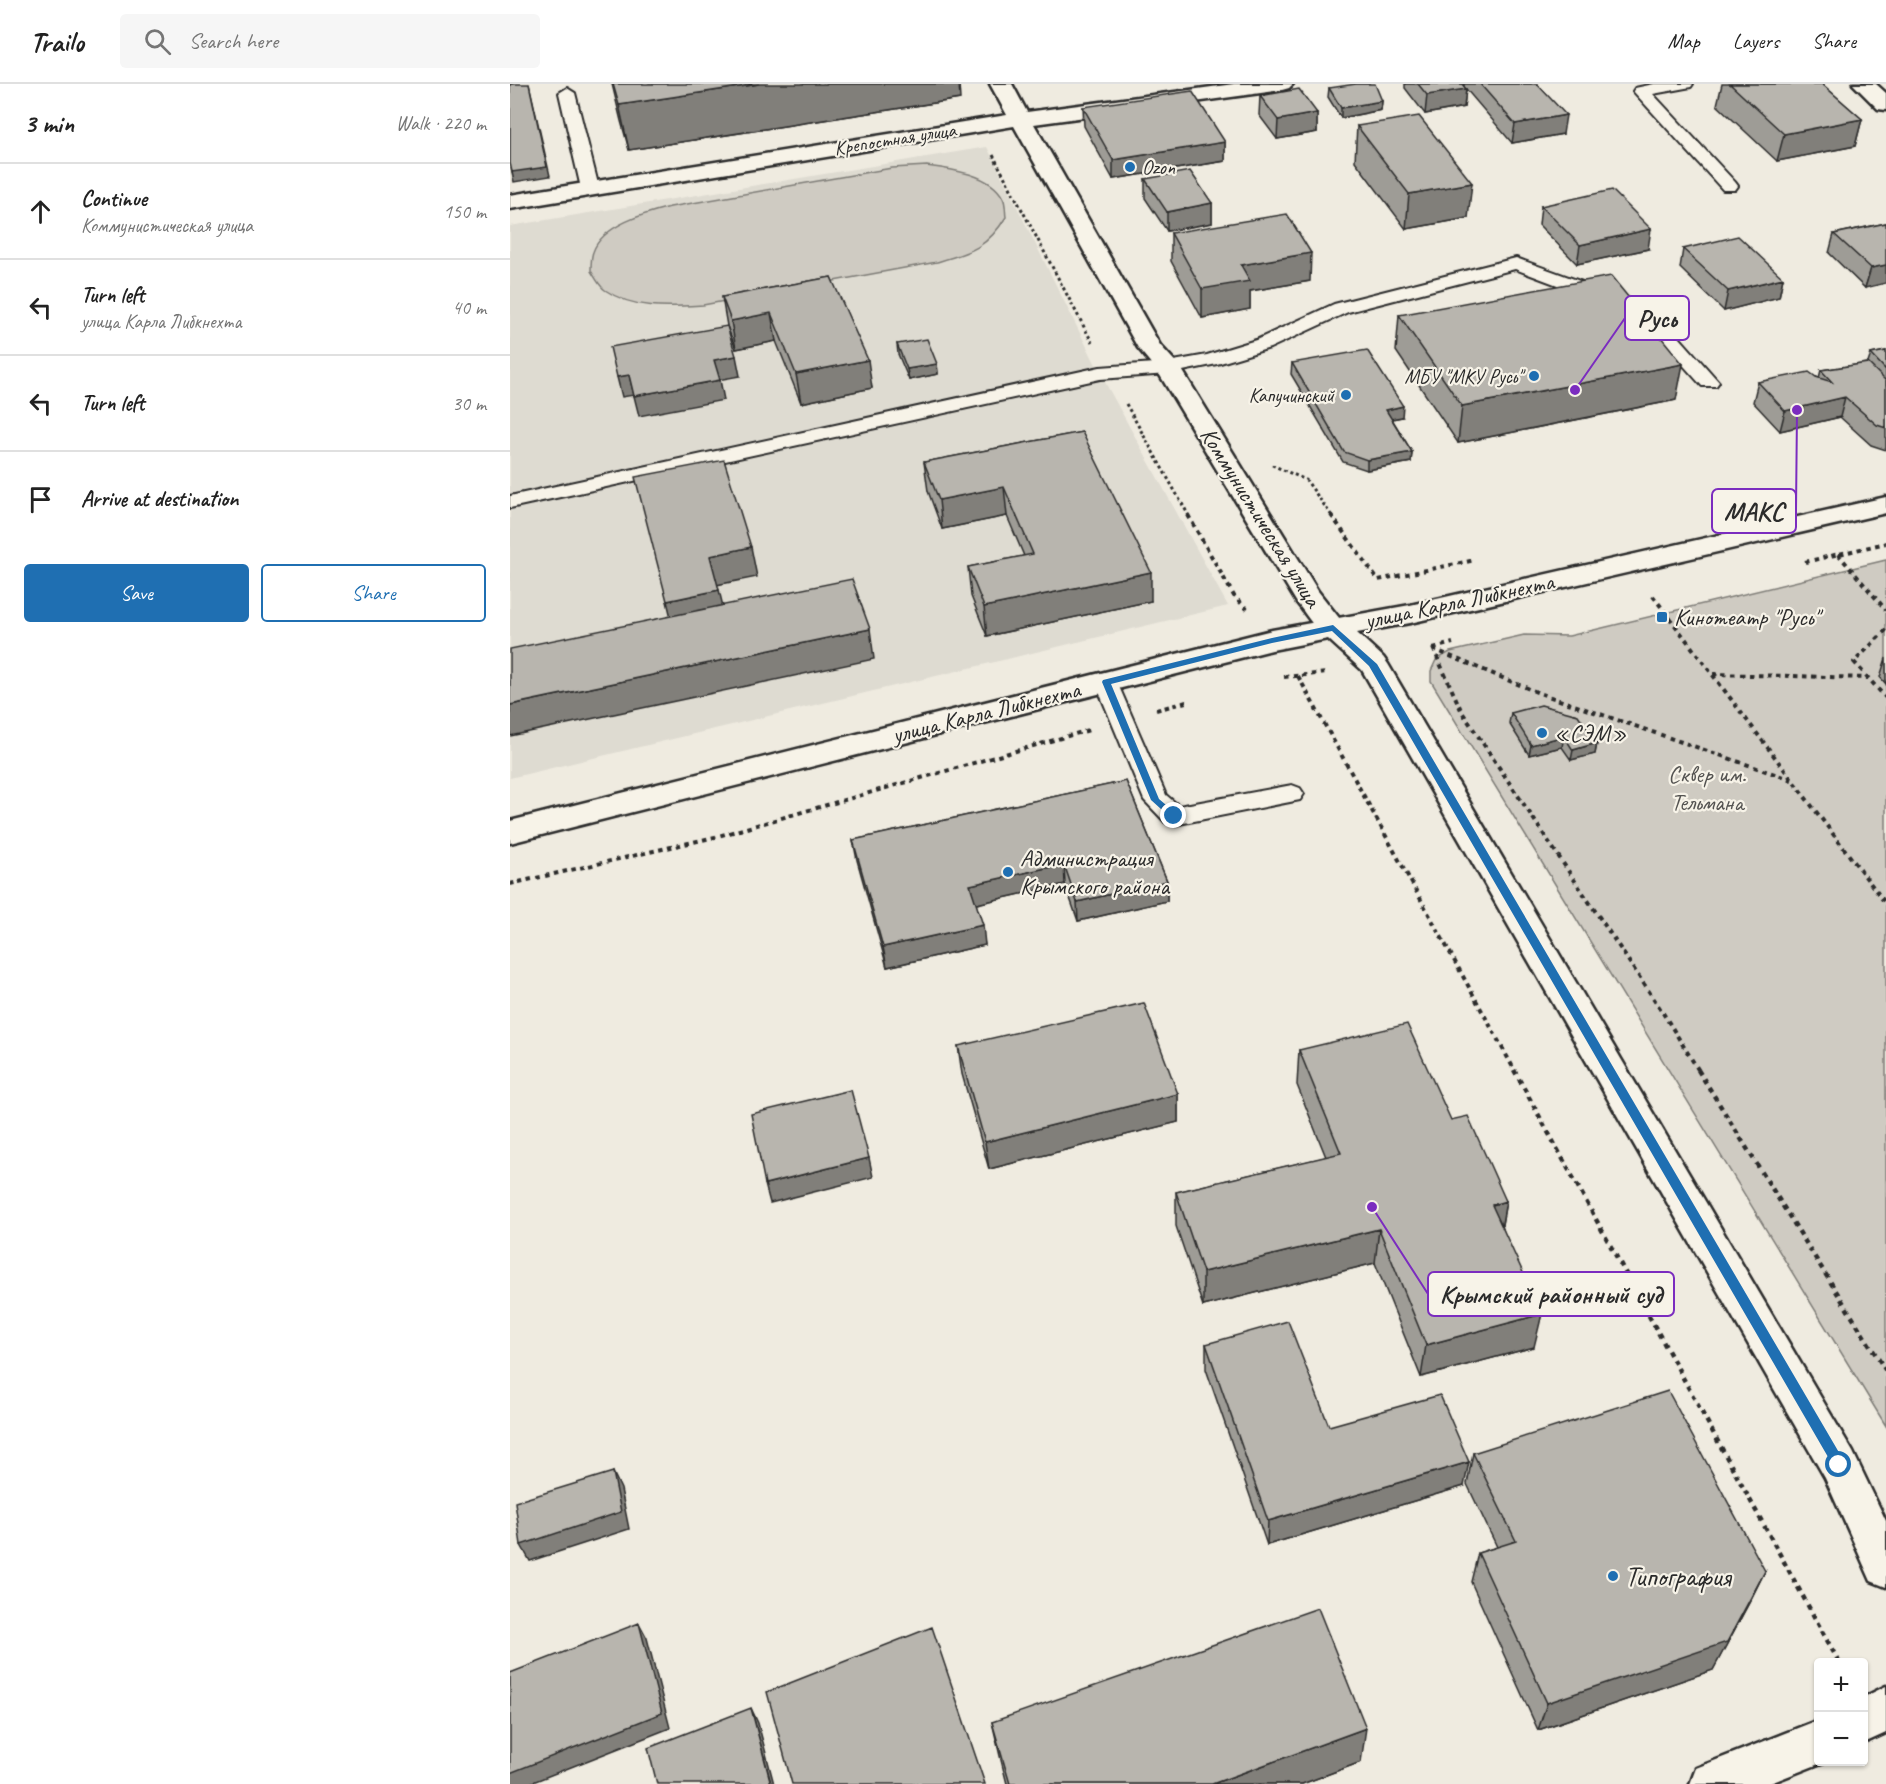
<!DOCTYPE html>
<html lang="en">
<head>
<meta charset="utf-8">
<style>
  :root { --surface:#fff; --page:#f6f6f6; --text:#222; --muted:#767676; --line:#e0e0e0; --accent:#1f6fb2 }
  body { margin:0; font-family:Caveat,sans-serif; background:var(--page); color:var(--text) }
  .controls { position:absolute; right:18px; bottom:18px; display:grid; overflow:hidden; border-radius:6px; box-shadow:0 2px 4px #0004 }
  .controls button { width:54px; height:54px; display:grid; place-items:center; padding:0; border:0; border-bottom:2px solid var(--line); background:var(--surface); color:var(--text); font:30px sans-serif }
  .stop { position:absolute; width:18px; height:18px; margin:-14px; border:4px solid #1f6fb2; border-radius:50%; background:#fff }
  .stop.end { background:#1f6fb2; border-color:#fff; box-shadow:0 2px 6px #0008 }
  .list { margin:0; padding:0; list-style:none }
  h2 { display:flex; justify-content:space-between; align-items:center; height:78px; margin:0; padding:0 24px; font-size:26px }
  h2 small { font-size:20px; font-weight:400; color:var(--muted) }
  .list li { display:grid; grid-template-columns:39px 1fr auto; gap:18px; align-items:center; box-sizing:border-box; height:96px; padding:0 24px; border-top:2px solid var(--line) }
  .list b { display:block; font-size:22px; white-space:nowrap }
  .list p { margin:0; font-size:20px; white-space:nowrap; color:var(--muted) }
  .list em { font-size:20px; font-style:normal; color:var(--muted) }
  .actions { display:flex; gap:12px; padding:18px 24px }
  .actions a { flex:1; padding:14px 0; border:2px solid var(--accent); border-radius:6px; text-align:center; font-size:21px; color:var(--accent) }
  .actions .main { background:var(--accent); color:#fff }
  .icon { flex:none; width:33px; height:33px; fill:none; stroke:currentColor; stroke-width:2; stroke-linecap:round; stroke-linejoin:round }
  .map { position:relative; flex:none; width:1376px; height:1700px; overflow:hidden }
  header { display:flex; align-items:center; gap:36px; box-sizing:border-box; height:84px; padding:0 30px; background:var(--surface); border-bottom:2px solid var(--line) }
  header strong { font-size:28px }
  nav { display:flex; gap:33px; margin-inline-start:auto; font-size:21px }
  .search { width:420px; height:54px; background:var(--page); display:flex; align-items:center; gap:15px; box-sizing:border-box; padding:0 21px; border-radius:6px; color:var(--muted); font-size:22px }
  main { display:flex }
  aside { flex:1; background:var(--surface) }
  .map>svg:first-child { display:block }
  .built { fill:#dedbd1 }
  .green { fill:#cfcbc2; stroke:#7d7b76; stroke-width:1.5 }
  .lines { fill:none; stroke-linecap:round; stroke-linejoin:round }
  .service-casing { stroke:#2b2b2b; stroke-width:4 }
  .minor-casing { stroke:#2b2b2b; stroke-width:5 }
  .secondary-casing { stroke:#2b2b2b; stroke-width:5 }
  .path-far2 { stroke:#2b2b2b; stroke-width:3; stroke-dasharray:3 3; stroke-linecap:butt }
  .path-far1 { stroke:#2b2b2b; stroke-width:4; stroke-dasharray:4.5 4.5; stroke-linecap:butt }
  .path { stroke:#2b2b2b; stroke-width:4.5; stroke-dasharray:5 5; stroke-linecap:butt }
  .service { fill:#f7f3e8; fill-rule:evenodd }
  .minor { fill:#f7f3e8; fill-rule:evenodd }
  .secondary { fill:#f7f3e8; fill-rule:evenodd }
  .wall { fill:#9e9c96; stroke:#2b2b2b; stroke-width:1.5 }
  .shaded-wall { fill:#817f7a; stroke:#2b2b2b; stroke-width:1.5 }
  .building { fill:#b8b5ae; stroke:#2b2b2b; stroke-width:1.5 }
  .route { fill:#1f6fb2 }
  .poi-dot { fill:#1f6fb2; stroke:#f7f3e8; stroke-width:2 }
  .labels { text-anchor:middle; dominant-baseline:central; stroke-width:4.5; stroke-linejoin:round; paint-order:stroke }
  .far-street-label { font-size:20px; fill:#2b2b2b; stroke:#f7f3e8 }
  .far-poi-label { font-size:20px; fill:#2b2b2b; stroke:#f7f3e8; text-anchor:end }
  .street-label { font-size:24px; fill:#2b2b2b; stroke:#f7f3e8 }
  .poi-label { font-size:24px; fill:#2b2b2b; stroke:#f7f3e8; text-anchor:start }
  .park-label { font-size:24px; fill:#545351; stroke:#f7f3e8 }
  .near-poi-label { font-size:28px; fill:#2b2b2b; stroke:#f7f3e8; text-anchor:start }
  .leader { fill:none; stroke:#7b2cbf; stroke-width:2 }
  .callout-dot { fill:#7b2cbf; stroke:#f7f3e8; stroke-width:2 }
  .callout { fill:#f7f3e8; stroke:#7b2cbf; stroke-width:2 }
  .callout-label { font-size:26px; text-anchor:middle; font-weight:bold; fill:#2b2b2b }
</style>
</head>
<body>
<header>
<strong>Trailo</strong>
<div class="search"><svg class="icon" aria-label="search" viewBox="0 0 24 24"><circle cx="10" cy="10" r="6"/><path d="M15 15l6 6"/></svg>Search here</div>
<nav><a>Map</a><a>Layers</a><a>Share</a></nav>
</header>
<main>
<aside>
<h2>3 min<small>Walk · 220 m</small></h2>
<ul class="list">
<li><svg class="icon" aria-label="ahead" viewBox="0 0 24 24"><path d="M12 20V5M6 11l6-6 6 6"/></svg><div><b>Continue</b><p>Коммунистическая улица</p></div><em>150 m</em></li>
<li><svg class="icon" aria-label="left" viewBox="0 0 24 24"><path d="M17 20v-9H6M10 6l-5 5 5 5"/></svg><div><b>Turn left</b><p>улица Карла Либкнехта</p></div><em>40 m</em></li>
<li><svg class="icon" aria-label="left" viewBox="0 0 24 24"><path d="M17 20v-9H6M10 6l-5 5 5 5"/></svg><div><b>Turn left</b></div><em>30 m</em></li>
<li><svg class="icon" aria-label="arrive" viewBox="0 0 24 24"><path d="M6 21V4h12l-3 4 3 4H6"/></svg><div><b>Arrive at destination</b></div></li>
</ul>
<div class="actions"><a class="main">Save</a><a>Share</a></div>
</aside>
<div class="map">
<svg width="1376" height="1700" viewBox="0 0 1376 1700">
  <rect width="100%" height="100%" fill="#efebe0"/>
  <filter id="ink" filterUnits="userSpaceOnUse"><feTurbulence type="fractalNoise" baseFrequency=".0167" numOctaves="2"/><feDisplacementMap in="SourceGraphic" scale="12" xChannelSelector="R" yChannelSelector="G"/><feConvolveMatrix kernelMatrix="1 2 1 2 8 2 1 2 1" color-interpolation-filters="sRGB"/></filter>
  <g filter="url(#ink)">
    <path class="built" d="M477,63L590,289L718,522L0,694V142Z"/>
    <path class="green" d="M417,82C440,85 481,90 493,114C496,119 495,128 496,133C477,164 461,168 427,178L193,221C160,223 124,226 95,206C89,202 85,193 81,187C81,181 81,173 83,168C92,141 136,129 160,123L382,84Z
      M1376,476V1342L921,597V587L926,576L940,568L1014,551L1059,552Z"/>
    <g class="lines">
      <defs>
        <path id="service" d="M1144,0H1183L1181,3L1143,10L1225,98L1228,102L1225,106H1213L1123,7L1125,4Z
          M57,4L65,9L89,104L86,108H74L71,104L49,9Z
          M1006,174L1125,217L1162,245L1209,298L1206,302H1192L1148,253L1111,225L1005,185L838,228L760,264L707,280L658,290L590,295L0,424V412L590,283L658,278L697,271L746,256L824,220Z
          M596,590L604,593L607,598L656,711L669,722L782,701L790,704L794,710L790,716L664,741L655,738L634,716L585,598L588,593Z"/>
        <path id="minor" d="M480,0H502L517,28L724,0H783L779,4L772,6L524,40L650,261L671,284L808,507L837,544L833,551C809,557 801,536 787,519L648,288L628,264L504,42L0,125V111L497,31Z
          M1343,0H1366L1376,9V26L1368,25Z
          M1376,1602V1649L1354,1659V1613Z
          M1308,1636V1678H1314L1258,1700H1180L1186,1684Z"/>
        <path id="secondary" d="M1376,413V429L900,539L847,549L873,573L878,580L1343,1368L1376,1437V1503L1361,1497L1315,1394L852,586L818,555L762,566L0,759V737L762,546L900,521Z"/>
      </defs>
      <use href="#service" class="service-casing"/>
      <use href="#minor" class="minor-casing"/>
      <use href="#secondary" class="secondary-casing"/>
      <path class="path-far2" d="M483,71L582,258
        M616,320L679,432
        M762,381L796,396L822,432"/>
      <path class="path-far1" d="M678,431L724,512L737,525
        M821,431L868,496L965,476
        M1328,470L1376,526
        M1295,478L1376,459
        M1143,512L1376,820
        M1376,546L1344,578L1376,614
        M923,564L952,628L1148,921L1189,987
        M923,564L943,559
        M923,565L1029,609L1282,696
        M1203,590L1358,594
        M788,592L1005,987
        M774,593L817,589
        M646,626L680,617
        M0,800L205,753L579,646"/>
      <path class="path" d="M1004,986L1329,1578
        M1188,986L1376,1287"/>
      <use href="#service" class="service"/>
      <use href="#minor" class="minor"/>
      <use href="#secondary" class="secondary"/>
    </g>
    <path class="wall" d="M102,0L450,15L119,66L111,37Z
      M895,0H952L954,2V0H1027L1053,50L1002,59L956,5L954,23L915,30L895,4Z
      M1212,0H1312L1352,35L1345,62L1267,77L1207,21Z
      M819,4L872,17L871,26L831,34L818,13Z
      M750,12L807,29V48L767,55L749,31Z
      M573,23L715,58V77L603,95L574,42Z
      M847,42L958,134L896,145L845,77Z
      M635,95L702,119V139L657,147L635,114Z
      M1031,122L1138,165L1067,180L1029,141Z
      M1376,139L1355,204L1319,169L1324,150Z
      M661,149L800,197L740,207V225L692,234L661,177Z
      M1173,165L1273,194L1269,213L1214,227L1170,184Z
      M321,193L362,304L291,319L266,257L226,265L217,242L212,213Z
      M889,231L1166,316L948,359L886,267Z
      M387,260L427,280L428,290L399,296L388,270Z
      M1376,267V366L1361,361L1330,333L1270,347L1243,318L1248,298L1306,293L1309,294L1311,286L1358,279L1361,270Z
      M782,279L892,333L882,335L902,368L901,378L857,386L833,378L781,290Z
      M572,348L641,517L477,552L461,512L458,483L514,472L497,432L432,445L418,407L414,378Z
      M1376,574V600L1370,593Z
      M1001,629L1087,659L1085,670L1061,676L1052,663L1019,671L999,639Z
      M616,697L657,797V817L568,837L555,800L466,820L475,861L377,883L347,776L343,756Z
      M448,962L668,1010V1038L479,1085L452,990Z
      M789,966L941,1036L996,1117L992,1141L1024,1263L911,1293L865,1179L693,1222L666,1142V1108L816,1073L787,1001Z
      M696,1260L819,1342L954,1402L757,1461L696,1285Z
      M963,1369L1255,1487L1240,1517L1203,1586L1028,1646L961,1498L968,1469L987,1463L957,1400Z
      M482,1638L851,1678L792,1700H497L490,1672Z"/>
    <path class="shaded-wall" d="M19,0L40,92L4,98L2,88Z
      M249,0H449L450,15L119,66L109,21Z
      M956,5L954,23L915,30L917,11Z
      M872,17L871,26L831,34V24Z
      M807,29V48L767,55L768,36Z
      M1056,31L1053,50L1002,59L1005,40Z
      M1352,35L1345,62L1267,77L1274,50Z
      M715,58V77L603,95V76Z
      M962,99L958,134L896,145L899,110Z
      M702,119V139L657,147V128Z
      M1141,145L1138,165L1067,180L1070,161Z
      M801,169L800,197L740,207V225L692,234V205L731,181Z
      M1376,181V199L1355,204L1361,184Z
      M1273,194L1269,213L1214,227L1218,207Z
      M261,229L266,257L226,265L221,237Z
      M226,272L230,292L208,296L204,276Z
      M358,276L362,304L291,319L286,290Z
      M427,280L428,290L399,296L397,285Z
      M1173,280L1166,316L948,359L952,322Z
      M119,291L124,311L112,313L107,293Z
      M210,296L214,316L129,332L124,312Z
      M1335,313L1330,333L1270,347L1275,327Z
      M893,322L892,333L875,336L876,326Z
      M902,368L901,378L857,386V376Z
      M494,403L497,432L432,445L429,416Z
      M241,463L247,493L206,501L200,472Z
      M641,488V517L477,552L474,523Z
      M209,506L216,535L164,546L157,517Z
      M360,545L364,575L0,652V621Z
      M1054,652L1052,663L1019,671L1021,661Z
      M1087,659L1085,670L1061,676L1063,666Z
      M554,780L555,800L462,821L460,801Z
      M657,797V817L568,837L567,818Z
      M473,841L475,861L377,883L373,863Z
      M668,1010V1038L479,1085L475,1058Z
      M359,1074L363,1093L260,1119L255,1100Z
      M996,1117L990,1151L982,1121Z
      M869,1145L865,1179L693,1222V1188Z
      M1032,1230L1024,1263L911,1293L916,1261Z
      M959,1378L954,1402L757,1461L758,1437Z
      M103,1388L111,1405L119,1445L20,1477L11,1461Z
      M1255,1487L1240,1517L1203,1586L1028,1646L1037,1619Z
      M129,1539L137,1554L160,1644L18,1700H0V1689Z
      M241,1624L248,1639L264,1700H261Z
      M856,1644L851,1678L792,1700H702Z"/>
    <path class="building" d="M0,0H19L37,83L2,88L0,79Z
      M103,0H249L109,21Z
      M846,0H865L872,17L831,24L819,4Z
      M908,0H952L956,5L917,11Z
      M970,0H1027L1056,31L1005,40Z
      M1220,0H1312L1352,35L1274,50Z
      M789,5L807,29L768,36L750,12Z
      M682,7L715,58L603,76L573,23Z
      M909,32L962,99L899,110L847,42Z
      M680,87L702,119L657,128L635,95Z
      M1102,106L1141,145L1070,161L1031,122Z
      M777,130L801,169L731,181L740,197L692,205L661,149Z
      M1376,139V181L1361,184L1324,150Z
      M1228,152L1273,194L1218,207L1173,165Z
      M1101,192L1173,280L952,322L889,231Z
      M321,193L358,276L286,290L261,229L221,237L212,213Z
      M217,242L226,272L204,276L210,296L124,312L119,291L107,293L100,263Z
      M417,255L427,280L397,285L387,260Z
      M857,266L893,322L876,326L902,368L857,376L834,368L782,279Z
      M1376,267V286L1361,270Z
      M1358,279L1376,297V344L1367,341L1335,313L1275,327L1248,298L1299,288L1306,293L1322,298L1311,286Z
      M572,348L641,488L474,523L458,483L523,470L494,403L429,416L414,378Z
      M214,376L241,463L200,472L209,506L157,517L125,393Z
      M342,495L360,545L0,621V565Z
      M1031,621L1068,631L1087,659L1063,666L1054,652L1021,661L1001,629Z
      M616,697L657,797L567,818L554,780L460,801L473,841L373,863L343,756Z
      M634,919L668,1010L475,1058L448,962Z
      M897,940L941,1036L958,1032L996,1117L982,1121L1032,1230L916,1261L869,1145L693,1188L666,1108L831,1069L789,966Z
      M341,1006L359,1074L255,1100L241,1030Z
      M778,1237L819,1342L930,1311L959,1378L758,1437L696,1260Z
      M1158,1307L1255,1487L1217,1558L1037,1619L968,1469L1006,1457L963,1369Z
      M103,1388L111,1428L11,1461L5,1418Z
      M808,1524L856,1644L702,1700H500L482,1638Z
      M129,1539L152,1629L0,1689V1589Z
      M422,1543L475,1700H282L257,1608Z
      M241,1624L261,1700H147L138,1664Z"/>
  </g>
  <path class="route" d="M823,541L867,580L1334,1377V1385H1325L859,582L822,547L762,559L601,600L649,715L669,732L667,734H661L641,716L592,598L593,596L762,554Z"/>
  <g class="poi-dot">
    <circle cx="620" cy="83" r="6"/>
    <circle cx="1024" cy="292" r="6"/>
    <circle cx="836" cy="311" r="6"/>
    <rect x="1146" y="527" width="12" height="12" rx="3"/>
    <circle cx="1032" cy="649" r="6"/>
    <circle cx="498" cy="788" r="6"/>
    <circle cx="1103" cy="1492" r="6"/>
  </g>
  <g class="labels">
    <g class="far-street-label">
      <text transform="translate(385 55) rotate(-9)">Крепостная улица</text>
    </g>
    <g class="far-poi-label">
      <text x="632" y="83" text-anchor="start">Ozon</text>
      <text x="1012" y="292">МБУ "МКУ Русь"</text>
      <text x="824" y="311">Капучинский</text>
    </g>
    <g class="street-label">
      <text transform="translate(751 433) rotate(58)">Коммунистическая улица</text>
      <text transform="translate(949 517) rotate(-12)">улица Карла Либкнехта</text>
      <text transform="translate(476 628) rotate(-14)">улица Карла Либкнехта</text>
    </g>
    <g class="poi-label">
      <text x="1164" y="533">Кинотеатр "Русь"</text>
      <text x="1044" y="649">«СЭМ»</text>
      <text x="510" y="774">Администрация<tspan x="510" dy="28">Крымского района</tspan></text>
    </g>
    <g class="park-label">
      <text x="1197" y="690">Сквер им.<tspan x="1197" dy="28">Тельмана</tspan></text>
    </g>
    <g class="near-poi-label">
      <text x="1115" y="1492">Типография</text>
    </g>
  </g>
  <path class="leader" d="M1065 306L1115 234M1287 326L1286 427M862 1123L918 1210"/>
  <g class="callout-dot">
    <circle cx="1065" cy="306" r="6"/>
    <circle cx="1287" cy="326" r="6"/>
    <circle cx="862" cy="1123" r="6"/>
  </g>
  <g class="callout">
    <rect x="1115" y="212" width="64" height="44" rx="6"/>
    <rect x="1202" y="405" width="84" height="44" rx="6"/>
    <rect x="918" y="1188" width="246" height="44" rx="6"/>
  </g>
  <g class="callout-label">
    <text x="1147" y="243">Русь</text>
    <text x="1244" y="436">МАКС</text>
    <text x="1041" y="1219">Крымский районный суд</text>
  </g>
</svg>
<div class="controls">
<button>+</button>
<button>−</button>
</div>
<div class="stop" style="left:1329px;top:1381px"></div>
<div class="stop end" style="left:664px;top:732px"></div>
</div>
</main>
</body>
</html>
